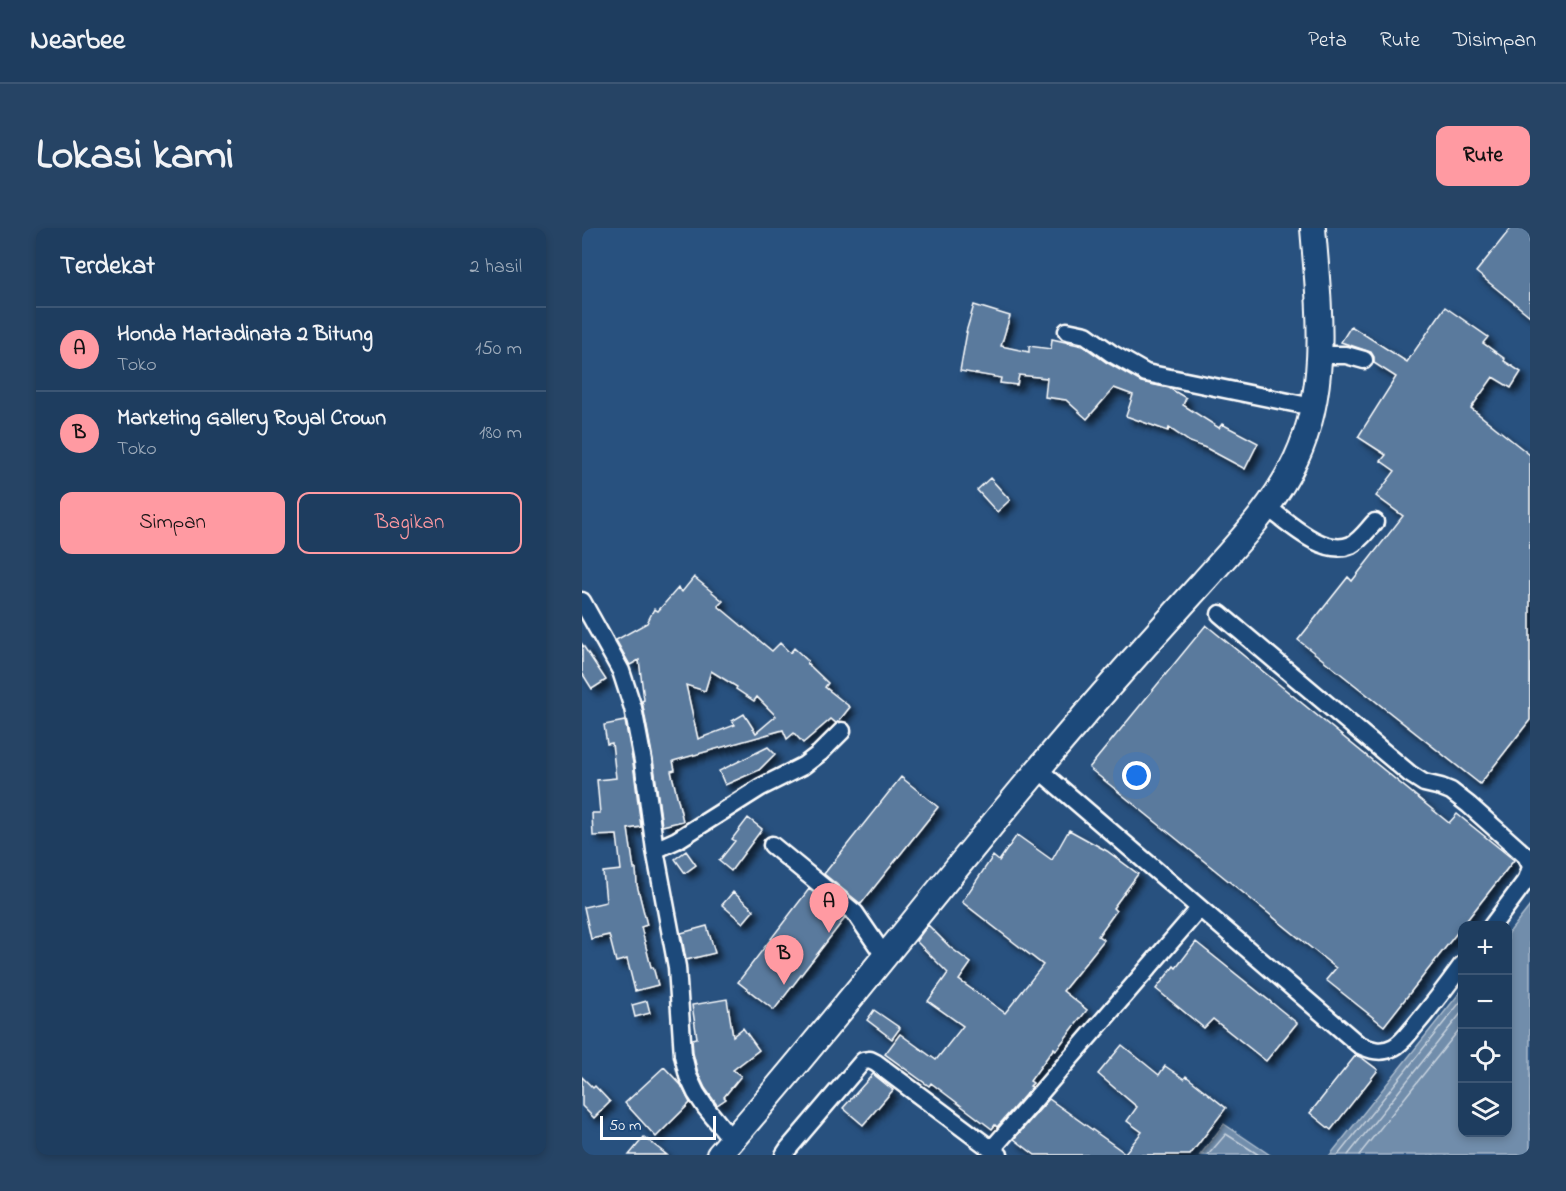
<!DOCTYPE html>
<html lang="id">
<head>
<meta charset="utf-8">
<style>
  :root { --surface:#1e3d5f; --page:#264465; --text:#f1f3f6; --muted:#a1aebd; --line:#3c5674; --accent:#ff9aa2 }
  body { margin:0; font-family:"Indie Flower",sans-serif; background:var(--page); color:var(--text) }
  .controls { position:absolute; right:18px; bottom:18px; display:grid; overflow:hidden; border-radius:12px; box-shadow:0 3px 9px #0003 }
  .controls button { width:54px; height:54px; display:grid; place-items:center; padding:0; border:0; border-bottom:2px solid var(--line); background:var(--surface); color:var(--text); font:30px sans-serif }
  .scale { position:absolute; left:18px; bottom:15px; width:116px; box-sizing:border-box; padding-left:6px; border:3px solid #fff; border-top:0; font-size:16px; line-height:21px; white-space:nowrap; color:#fff; -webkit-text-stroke:4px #1f4a7a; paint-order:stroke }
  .you { position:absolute; left:555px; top:548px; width:21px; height:21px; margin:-15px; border:4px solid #fff; border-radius:50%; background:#1a73e8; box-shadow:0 0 0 9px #1a73e833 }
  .badge { display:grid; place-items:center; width:39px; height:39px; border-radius:50%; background:var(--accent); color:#111; font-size:20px; font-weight:700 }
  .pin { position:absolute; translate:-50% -50px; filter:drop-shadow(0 2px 3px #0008) }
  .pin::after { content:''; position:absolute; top:32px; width:21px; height:18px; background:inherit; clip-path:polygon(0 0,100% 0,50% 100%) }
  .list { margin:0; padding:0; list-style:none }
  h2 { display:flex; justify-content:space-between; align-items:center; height:78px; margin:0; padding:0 24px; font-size:26px }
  h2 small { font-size:20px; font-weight:400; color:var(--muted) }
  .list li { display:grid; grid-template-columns:39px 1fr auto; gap:18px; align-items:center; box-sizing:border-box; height:84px; padding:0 24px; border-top:2px solid var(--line) }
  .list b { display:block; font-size:22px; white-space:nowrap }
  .list p { margin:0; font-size:20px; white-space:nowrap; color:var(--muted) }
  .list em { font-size:20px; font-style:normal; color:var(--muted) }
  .actions { display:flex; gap:12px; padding:18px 24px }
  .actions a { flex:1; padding:14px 0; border:2px solid var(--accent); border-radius:12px; text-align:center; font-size:21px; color:var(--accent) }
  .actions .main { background:var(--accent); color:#111 }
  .icon { flex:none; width:33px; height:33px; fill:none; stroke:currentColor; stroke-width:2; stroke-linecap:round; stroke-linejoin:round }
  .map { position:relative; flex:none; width:948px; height:927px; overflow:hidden; border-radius:12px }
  header { display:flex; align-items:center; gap:36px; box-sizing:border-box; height:84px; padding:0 30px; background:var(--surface); border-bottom:2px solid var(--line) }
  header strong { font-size:28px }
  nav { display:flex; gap:33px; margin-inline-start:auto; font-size:21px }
  .intro { display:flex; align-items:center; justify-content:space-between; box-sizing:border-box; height:144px; padding:0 36px }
  h1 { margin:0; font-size:42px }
  .button { padding:15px 27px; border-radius:12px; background:var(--accent); color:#111; font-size:21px; font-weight:700 }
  main { display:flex; gap:36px; padding:0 36px }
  aside { flex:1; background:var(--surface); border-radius:12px; box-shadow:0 3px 9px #0003 }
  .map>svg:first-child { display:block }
  .water { fill:#718dab; stroke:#aabbcd; stroke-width:1.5 }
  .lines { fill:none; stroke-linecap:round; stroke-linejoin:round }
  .shore { stroke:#c6d1dd; stroke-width:1.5 }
  .building { fill:#5a7a9d; stroke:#fff; stroke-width:1.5; fill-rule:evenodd; filter:url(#shadow) }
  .minor-casing { stroke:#fff; stroke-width:21 }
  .highway-casing { stroke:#fff; stroke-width:28 }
  .minor { stroke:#1f4a7a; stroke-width:16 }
  .highway { stroke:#1f4a7a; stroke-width:24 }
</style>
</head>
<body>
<header>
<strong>Nearbee</strong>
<nav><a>Peta</a><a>Rute</a><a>Disimpan</a></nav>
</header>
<div class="intro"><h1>Lokasi kami</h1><a class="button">Rute</a></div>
<main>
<aside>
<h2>Terdekat<small>2 hasil</small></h2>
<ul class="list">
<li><span class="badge">A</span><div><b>Honda Martadinata 2 Bitung</b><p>Toko</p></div><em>150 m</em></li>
<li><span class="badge">B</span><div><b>Marketing Gallery Royal Crown</b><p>Toko</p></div><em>180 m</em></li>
</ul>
<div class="actions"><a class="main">Simpan</a><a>Bagikan</a></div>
</aside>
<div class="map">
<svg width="948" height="927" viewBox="0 0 948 927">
  <defs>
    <filter id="shadow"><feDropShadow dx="5.5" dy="5.5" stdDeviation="3" flood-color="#0009"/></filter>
  </defs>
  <rect width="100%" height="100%" fill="#28517f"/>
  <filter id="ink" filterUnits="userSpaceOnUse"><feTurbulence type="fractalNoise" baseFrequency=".0167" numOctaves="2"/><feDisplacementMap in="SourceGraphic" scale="12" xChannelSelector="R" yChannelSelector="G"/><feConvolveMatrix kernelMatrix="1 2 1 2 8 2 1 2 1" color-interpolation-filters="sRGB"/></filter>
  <g filter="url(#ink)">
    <path class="water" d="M948,678V927H748L880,762V904H926V706Z
      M642,896L688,927H618Z"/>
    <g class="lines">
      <path class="shore" d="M626,927L644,906L677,927
        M756,927L880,772
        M766,927L880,784
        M777,927L880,798"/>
    </g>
    <path class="building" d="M929,0H948V88L894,44Z
      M392,77L428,88L419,118L447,124V118L469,121L470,111L501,118L524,134L559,154L587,160L604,170L601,177L637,200L640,196L676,215L663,241L624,220L608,214L587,200L586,203L544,188L551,167L532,160L505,191L484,172L463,169L465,150L437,147L435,157L418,155L419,150L378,143L385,104H384Z
      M863,79L906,109L901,115L923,131L922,133L939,144L929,160L911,149L889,180L948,227V492L898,556L716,412L766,349L770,353L821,288L794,268L813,243L799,233L804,227L776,209L814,149L792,135V129L789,124L759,114L769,98L825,134Z
      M408,250L428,272L415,284L395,262Z
      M112,349L141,373L136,378L190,423L198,415L208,425L212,420L226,433L225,435L246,455L243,459L268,479L257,493L254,495L249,491L221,515L212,505L205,511L201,502L91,533L93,542L89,543L101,593L80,598L71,531L60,473L62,472L57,432L48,437L34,412L65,395L72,381L76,383L96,360L100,364ZM129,443L155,459L154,461L172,473L175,469L194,488L174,505L162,486L150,493L153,497L116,511L104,457L123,463Z
      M624,397L867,595L875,586L932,632L802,798L744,752L754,740L507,540Z
      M0,416L24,452L10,461L0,445Z
      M43,493L51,535L59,599L46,601L52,641H54L55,657L65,697L59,699L69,739H71L76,757L53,763L45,731L34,734L27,707L9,711L2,679L24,674L21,644L39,642L35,607L11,608L10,585H18L15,552L34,550L30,515L25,516L22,497Z
      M186,519L193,526L177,542L143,557L137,543Z
      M319,549L356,579L279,676L242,646Z
      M166,590L180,601L149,643L137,633L153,613L150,611Z
      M487,602L525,623L556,646L531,680L534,683L516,708L522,712L481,763L505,782L474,822L472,820L448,853L451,855L448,858L450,859L415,899L413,897L410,901L349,855L347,858L303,826L318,806L354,832L381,798L346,773L366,745L334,713L346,697L369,720L389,735L377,752L423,785L461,737L380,674L411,628L417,633L435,607L470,632Z
      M104,623L114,637L103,645L93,631Z
      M227,661L263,690L192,782L156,754Z
      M151,664L172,682L161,695L140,677Z
      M125,698L133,725L104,732L99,705Z
      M614,714L715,795L684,833L631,791L622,800L574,761L592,738L594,740Z
      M145,771L151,808L161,800L177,822L151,842L159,848L142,869L144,871L135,877L123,860L116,845L111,825L110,811L115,810L110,777Z
      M65,773L68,785L53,789L50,777Z
      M292,782L318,800L310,811L285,792Z
      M540,817L577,847L583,838L602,851L604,848L644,880L608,927H453L432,911L467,871L543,925L560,904L545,893L555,879L516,846Z
      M774,827L780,830L796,842L749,902L728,885Z
      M82,839L99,857L108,875L74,909L43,875Z
      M291,846L311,862L281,897L261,880Z
      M0,849L11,860L13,858L28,874L12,890L0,878Z
      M62,909L85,927H47Z"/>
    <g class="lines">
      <defs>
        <path id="minor" d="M485,103L504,107L529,125L564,145L731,179
          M738,127H764L782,132
          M685,279C706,294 741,329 769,317C779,312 786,301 793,294
          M0,373L39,443L51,480L61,533L73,622L95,739L101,827L106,848L114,865L124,880L150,912
          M638,386L828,546L842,555L859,559L869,563L887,577L944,628L948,636
          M456,541L776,816C788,822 799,826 812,819C820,815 826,806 832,799C849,779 865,758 880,737
          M190,617L273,685L303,729
          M73,622L95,612L179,559L221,538L238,525L260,503
          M910,698L945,651L948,642
          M410,921L617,681
          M202,927L206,921L281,833L288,832L294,835L417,927"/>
        <path id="highway" d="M137,927C262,785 375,634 499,491C539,444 580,399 621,354C655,316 692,278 714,231C748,159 737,77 731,0"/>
      </defs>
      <use href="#minor" class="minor-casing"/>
      <use href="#highway" class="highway-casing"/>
      <use href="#minor" class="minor"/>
      <use href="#highway" class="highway"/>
    </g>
  </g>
</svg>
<div class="controls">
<button>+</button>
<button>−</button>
<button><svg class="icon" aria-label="locate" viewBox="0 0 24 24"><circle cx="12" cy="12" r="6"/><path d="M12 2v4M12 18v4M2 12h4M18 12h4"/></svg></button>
<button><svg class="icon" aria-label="layers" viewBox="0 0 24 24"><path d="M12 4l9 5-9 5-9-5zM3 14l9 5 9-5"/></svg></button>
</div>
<div class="scale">50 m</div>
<div class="you"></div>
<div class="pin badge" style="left:247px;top:705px">A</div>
<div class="pin badge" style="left:202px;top:757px">B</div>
</div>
</main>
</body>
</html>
